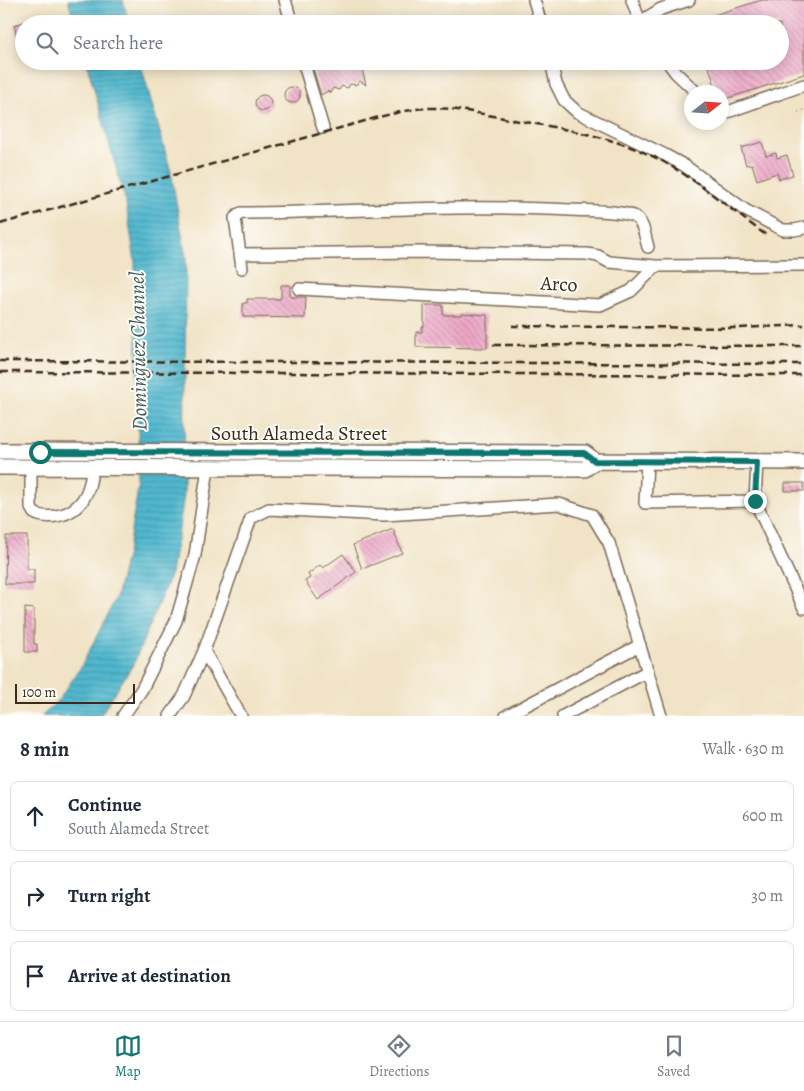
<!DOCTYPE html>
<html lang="en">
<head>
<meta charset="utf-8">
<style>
  :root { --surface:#fff; --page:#f6f6f7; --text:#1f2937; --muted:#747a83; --line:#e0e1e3; --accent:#0f766e }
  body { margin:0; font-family:Alegreya,serif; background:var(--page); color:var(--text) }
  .compass { position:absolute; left:684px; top:85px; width:45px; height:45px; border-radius:50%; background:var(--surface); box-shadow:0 2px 12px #0003; rotate:73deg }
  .scale { position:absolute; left:15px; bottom:12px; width:120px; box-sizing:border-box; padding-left:5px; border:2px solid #3b2a1e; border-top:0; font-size:14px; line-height:18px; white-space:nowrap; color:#3b2a1e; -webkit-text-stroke:4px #fdfcf7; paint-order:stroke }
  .stop { position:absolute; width:15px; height:15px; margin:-11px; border:4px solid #0f766e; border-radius:50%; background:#fff }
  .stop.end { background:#0f766e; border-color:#fff; box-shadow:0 1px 5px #0008 }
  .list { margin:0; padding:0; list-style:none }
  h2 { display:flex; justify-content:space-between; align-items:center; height:65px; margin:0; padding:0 20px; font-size:21px }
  h2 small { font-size:16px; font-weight:400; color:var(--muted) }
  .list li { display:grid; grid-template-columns:32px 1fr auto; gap:15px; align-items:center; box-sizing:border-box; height:70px; margin:0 10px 10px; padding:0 10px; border:1px solid var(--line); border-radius:8px }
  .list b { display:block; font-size:19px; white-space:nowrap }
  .list p { margin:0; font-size:16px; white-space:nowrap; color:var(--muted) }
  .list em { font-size:16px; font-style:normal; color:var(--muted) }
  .icon { flex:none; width:28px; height:28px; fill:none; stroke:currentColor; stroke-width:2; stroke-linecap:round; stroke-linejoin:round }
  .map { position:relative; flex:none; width:804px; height:716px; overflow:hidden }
  .search { position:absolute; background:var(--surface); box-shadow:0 2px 12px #0003; left:15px; right:15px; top:15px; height:55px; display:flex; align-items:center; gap:12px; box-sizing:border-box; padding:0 18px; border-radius:28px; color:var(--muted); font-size:19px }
  .sheet { height:305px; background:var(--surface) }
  nav { display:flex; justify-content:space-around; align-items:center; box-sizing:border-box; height:70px; border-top:1px solid var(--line); background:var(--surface); font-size:14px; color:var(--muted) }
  nav a { display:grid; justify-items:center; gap:2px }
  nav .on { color:var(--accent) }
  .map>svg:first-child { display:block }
  .water { fill:url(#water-rules); stroke:#467176 }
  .building { fill:url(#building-back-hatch) }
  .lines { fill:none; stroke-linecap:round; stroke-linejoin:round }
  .minor-casing { stroke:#7b6b59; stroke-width:14 }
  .major-casing { stroke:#7b6b59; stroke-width:18 }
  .path { stroke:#7b6b59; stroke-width:1; stroke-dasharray:1 4; stroke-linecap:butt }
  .minor { stroke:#fff; stroke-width:11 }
  .major { stroke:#fff; stroke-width:15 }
  .rail { stroke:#3b2a1e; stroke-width:2.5; stroke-dasharray:8 4; stroke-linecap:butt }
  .route { stroke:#0f766e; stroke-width:6 }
  .labels { text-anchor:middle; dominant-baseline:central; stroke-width:4; stroke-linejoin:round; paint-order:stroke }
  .street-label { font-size:20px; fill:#3b2a1e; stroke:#fdfcf7 }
  .water-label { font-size:21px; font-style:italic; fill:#435c5c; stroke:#fdfcf7 }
</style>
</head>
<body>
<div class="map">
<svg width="804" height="716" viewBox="0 0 804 716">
  <defs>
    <pattern id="water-rules" width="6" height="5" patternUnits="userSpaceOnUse" patternTransform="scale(1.25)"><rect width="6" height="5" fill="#51b8cf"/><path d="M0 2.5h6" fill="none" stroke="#4496a7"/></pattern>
    <pattern id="building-back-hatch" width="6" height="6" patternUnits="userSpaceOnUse" patternTransform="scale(1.25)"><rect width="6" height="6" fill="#eea9c8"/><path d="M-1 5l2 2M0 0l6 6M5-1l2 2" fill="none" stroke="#c28aa2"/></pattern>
  </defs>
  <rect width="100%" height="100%" fill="#fdfcf7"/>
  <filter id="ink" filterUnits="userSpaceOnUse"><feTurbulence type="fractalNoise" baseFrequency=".02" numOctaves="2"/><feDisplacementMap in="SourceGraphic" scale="10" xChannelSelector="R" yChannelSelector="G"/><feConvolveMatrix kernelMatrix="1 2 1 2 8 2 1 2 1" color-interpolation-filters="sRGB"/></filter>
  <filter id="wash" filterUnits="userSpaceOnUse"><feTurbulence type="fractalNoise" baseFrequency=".0096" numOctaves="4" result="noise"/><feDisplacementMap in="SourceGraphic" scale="20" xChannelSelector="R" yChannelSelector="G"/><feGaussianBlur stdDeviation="1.12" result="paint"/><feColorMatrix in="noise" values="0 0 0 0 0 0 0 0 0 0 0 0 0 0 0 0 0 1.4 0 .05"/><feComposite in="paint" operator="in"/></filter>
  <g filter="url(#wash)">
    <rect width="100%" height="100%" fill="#f1e3c6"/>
    <path class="water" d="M68,0H123L129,24H75Z
      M86,61H140L171,172L186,258L184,494L179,529L171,573L134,663L100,716H42L60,698L81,667L116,598L128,549L139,483L135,262L126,203Z"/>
    <g id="blocks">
      <path class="building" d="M762,0H804V74L722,100V92H717L707,61H780V24H691V22Z
        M24,22V54H22L14,25Z
        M320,61H360L366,85L360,81L356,85L350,84L348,88L342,86L339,90L333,88L330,93L328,91L321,95L311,62Z
        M284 95a8 8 0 1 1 16 0a8 8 0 1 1-16 0Z
        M255 103a8 8 0 1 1 16 0a8 8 0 1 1-16 0Z
        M762,142L766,156L776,153L777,158L787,155L793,175L779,179L777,173L757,180L752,164L746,165L741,148Z
        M281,285H290V297H306L305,318L243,317V303H247V299H280L281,298Z
        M424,305H443V315H461V313L487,315V348L416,347V332H422V327H424Z
        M785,483H804V491H785Z
        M393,529L402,553L362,569L353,545Z
        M6,536H27V569H34V584H5Z
        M343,554L356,572L318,600L305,581L310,578L308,574L320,565L323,568Z
        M25,608L34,609V644H37V652H25Z"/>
    </g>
  </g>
  <g filter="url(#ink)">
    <use href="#blocks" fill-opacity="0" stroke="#7b6b59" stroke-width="1"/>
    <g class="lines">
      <defs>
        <path id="minor" d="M285,0L292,24
          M534,0L541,24
          M632,0L640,22L661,9L689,0
          M303,61L323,128
          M551,61L556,84L564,100L577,112L665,155L685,166L745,210L783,230H794L804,228
          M667,61L676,73L696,92
          M722,114L804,85
          M240,254L420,252L587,254L598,256L609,262L656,266
          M242,268L235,218L241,213C351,212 461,204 571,210C585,211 623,210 635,217C644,222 645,238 648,247
          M299,289L600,305L631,291L656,266L804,265
          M647,461L645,503L755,501
          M757,461L755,501L804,608
          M31,467V508L34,513C41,517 48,517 56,516C82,512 91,491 92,467
          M204,651L241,716
          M123,716L142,689L176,621L195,555L208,468
          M170,716L184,696L204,651L251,518L269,509L384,515L559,504L592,515L609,543L661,716
          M506,716L640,645
          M563,716L648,671"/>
        <path id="major" d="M0,451L585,453L595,461L804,462
          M0,467L585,469L595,461"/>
      </defs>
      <use href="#minor" class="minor-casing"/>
      <use href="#major" class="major-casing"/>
      <path class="path" d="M798,112L804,110"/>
      <use href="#minor" class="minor"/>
      <use href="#major" class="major"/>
      <path class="rail" d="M0,224L379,117C396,113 414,108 431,108C459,108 487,115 514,120C565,129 618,137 664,162C700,182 732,211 766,235
        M512,326L739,328L804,325
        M493,345L804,346
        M0,361L804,364
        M0,372L804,375"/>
    </g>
  </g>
  <g class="lines" filter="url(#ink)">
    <path class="route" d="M40,452L584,453L595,461L757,462L755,501"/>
  </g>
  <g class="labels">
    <g class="street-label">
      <text transform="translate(559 284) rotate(3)">Arco</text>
      <text x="299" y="433">South Alameda Street</text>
    </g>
    <g class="water-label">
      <text transform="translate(138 351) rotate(-91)">Dominguez Channel</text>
    </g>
  </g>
</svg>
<svg class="compass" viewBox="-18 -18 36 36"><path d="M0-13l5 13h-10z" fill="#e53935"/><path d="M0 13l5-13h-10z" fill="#747a83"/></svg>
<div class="scale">100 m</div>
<div class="stop" style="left:40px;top:452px"></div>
<div class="stop end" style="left:755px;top:501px"></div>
<div class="search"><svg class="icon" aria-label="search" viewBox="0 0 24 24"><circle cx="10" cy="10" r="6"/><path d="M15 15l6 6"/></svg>Search here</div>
</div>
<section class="sheet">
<h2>8 min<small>Walk · 630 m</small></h2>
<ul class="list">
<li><svg class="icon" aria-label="ahead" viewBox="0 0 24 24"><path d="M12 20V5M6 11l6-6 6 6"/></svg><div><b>Continue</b><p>South Alameda Street</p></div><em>600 m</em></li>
<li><svg class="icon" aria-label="right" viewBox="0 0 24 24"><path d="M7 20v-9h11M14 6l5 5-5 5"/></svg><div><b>Turn right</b></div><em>30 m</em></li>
<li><svg class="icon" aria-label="arrive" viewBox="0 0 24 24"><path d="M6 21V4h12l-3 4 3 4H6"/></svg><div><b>Arrive at destination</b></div></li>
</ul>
</section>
<nav>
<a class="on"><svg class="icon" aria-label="map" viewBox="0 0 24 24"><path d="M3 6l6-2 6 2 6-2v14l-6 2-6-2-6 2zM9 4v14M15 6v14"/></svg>Map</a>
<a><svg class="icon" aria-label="directions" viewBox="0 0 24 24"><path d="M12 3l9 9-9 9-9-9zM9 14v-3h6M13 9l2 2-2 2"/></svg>Directions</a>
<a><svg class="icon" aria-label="saved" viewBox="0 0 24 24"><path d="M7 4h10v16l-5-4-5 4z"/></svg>Saved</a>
</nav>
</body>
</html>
